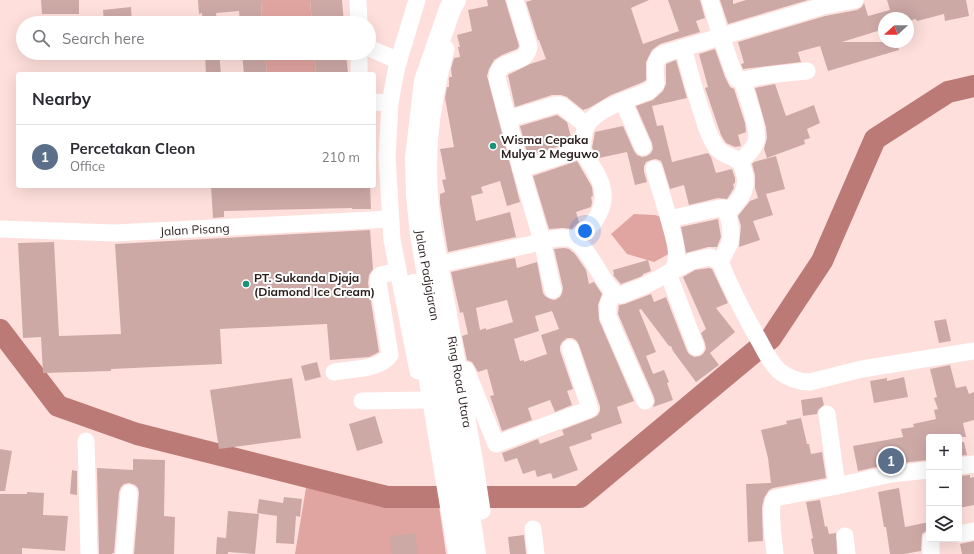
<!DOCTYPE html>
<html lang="en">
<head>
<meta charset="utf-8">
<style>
  :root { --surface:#fff; --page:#f2f2f3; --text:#2b2b33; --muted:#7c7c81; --line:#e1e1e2; --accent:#0f766e }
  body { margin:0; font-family:Mulish,sans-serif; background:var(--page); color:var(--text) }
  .controls { position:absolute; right:12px; bottom:12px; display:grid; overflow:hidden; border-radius:4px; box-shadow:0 4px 16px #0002 }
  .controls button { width:36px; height:36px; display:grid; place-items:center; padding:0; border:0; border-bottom:1px solid var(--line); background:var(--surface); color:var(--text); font:20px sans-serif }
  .compass { position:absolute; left:878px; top:12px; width:36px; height:36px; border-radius:50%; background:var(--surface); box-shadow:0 4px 16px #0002; rotate:249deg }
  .you { position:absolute; left:585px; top:231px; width:14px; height:14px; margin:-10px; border:3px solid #fff; border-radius:50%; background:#1a73e8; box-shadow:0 0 0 6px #1a73e833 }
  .badge { display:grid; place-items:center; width:26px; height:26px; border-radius:50%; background:var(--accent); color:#fff; font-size:13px; font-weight:700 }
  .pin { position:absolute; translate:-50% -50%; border:2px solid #fff; box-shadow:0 1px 4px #0006 }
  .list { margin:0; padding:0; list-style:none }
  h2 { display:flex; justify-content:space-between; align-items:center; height:52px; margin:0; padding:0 16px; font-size:17px }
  h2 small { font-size:13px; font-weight:400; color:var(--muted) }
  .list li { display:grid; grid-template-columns:26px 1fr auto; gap:12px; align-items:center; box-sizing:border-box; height:64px; padding:0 16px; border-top:1px solid var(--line) }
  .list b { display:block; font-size:15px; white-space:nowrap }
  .list p { margin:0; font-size:13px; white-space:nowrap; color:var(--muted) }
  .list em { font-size:13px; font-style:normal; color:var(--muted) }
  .icon { flex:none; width:22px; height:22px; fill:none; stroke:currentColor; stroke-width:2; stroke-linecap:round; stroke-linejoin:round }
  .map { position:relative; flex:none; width:974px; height:554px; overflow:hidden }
  .search { position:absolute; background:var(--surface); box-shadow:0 4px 16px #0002; left:16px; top:16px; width:360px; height:44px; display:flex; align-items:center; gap:10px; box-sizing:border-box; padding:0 14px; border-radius:22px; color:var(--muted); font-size:15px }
  .panel { position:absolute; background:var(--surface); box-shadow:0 4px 16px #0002; left:16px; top:72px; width:360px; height:116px; border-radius:4px }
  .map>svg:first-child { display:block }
  .green { fill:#e1a5a1 }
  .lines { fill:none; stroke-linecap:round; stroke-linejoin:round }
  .river { stroke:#bb7a76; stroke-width:22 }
  .building { fill:#cda9a6; fill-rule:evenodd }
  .minor { stroke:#fff; stroke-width:17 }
  .highway { stroke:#fff; stroke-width:22 }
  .poi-dot { fill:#199379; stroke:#fff; stroke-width:1.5 }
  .labels { text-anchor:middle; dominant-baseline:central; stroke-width:4; stroke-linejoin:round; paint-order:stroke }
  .poi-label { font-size:12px; font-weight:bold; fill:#2a1d1c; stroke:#fff; text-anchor:start }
  .street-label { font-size:12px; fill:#2a1d1c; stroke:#fff }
</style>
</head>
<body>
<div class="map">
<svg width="974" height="554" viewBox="0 0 974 554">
  <rect width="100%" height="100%" fill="#fedfdc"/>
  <path class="green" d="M261,0H310L312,23H262Z
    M265,53H314L316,74H267Z
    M634,214L655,215L668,219L676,250L654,262L627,254L611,234Z
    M306,488L383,504L438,499L446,554H295Z"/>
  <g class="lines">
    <path class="river" d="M0,330L58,406L137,434L387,497H580L771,338L822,261L875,139L948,92L974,86"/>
  </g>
  <path class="building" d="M41,0H79V14H42Z
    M198,0H261L262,23H240L239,11L216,13L217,23H203L202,13L199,14Z
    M310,0H342L344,23H312Z
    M487,0H505L519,46L517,49L502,55L494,60L489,69L487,76L520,202L507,206L500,181L481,187L483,193L471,196L476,221L510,212L516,237L448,252L440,203V194L445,192L442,180L446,179L440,149L454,147L445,98L447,87H449V77H452L451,69L454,58L460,57L458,47H460L457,35L472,31L468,10L488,6Z
    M532,0H649L631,8L643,44L679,31L668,0H700L705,18L696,21L700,32L660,44L652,50L646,62V80L643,82L611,95L589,108L583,110L567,97L561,95H552L515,107L508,75L530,64L546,59L539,40H538L526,2Z
    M720,0H733V4L746,0H808L728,24Z
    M887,0H966L969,16L945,21L944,14L917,21L916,19L908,21V18H884V29L842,42H897L899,50L828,71L820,46L798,52L801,62L743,69L741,64L744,63L738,42L825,16L857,10L862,7L864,3L868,16L890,10Z
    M131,7L132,23H104L103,10Z
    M715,49L725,77L730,87L734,89L745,123L746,132L738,135L741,146L735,147L726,143L721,135L705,88L708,87L699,54Z
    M205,53H219L221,74H206Z
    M242,53H265L267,74H244Z
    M314,53H346L348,74H316Z
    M676,60L687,98L652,106L657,126L663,125L672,162L708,153L711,157L716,173L732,169L735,178V183L733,184L734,188L727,199L718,198L689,205L684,185L670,189L663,166L661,161L656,159L651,160L646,162L644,166V172L647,182L635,185L627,152L599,158L592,148L595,132L623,126L634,151L637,155L642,157L647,156L651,153L653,149L652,143L636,106L653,100L663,91L666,84V64Z
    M775,84L786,116L814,105L820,123L807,129L810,138L804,140L805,144L767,158L764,149L767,138L766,127L755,88Z
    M557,115L567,122L571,137H574L573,142L528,156L520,126Z
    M776,156L785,189L766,194L773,215L753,221L760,240L739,247L741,226L738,216L750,201L758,198L755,188V175L752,164L754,162Z
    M577,161L592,187L593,196L591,197L592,202L591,207L576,212L579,222L572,229L563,228L549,229L533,176Z
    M211,186H370L371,209H352V208L224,211V217L213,218Z
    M718,219L721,237L717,247H708L686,253L681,227Z
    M370,230L373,269L369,275L368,283L379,352L369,357L330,360L327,324L220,329L222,364L111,369V371L43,373L41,337L23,338L18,243L54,242L59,336L121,334L115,244Z
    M564,248L569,249L575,254L586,270L589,284L594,282L602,294L598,305L599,320L634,401L617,407L622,423L591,434L592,439L569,447L578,470L553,479L551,473L537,477L535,470L523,474L517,458L505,462L502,453L538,439L540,444L564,435L562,430L593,418L598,415L600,411V406L579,345L576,340L572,338H567L562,342L560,346V351L573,389L567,391L572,405L555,412L550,400L528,408L532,420L502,431L490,396L494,395L487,369L478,372L472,362L467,360L462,336L468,334L463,312L460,313L451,272L515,258L517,268L537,262L543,293L545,296L550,299L555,300L560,297L562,293L563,288L554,249ZM507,300L513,322L486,330V328L480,330L476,308ZM552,311L559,329L541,335L547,354L524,362V360L520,361L514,339L539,331L535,316Z
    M648,260L651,271L643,274V275L640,277L621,284L613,275L614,274L613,270Z
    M709,268L712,269L728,303L716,308L735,332L710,353L719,365L696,382L673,351L671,346H669L641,309L639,310L656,352L646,356L653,374L664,370L669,382L667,383L673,400L653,407L655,402L654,397L618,314L619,305L625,304L651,294L654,302L666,297L687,351L689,354L694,357L700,356L703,354L706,349L705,343L701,333L706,329L683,277L695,270Z
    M946,319L951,341L939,343L934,321Z
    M317,362L321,377L305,381L301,366Z
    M950,365L956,388L966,386L969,394L974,392V420L963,423L966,437H929V460L890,464L858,471L853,446L903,437L901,429L914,427L913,424L936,419L934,410L938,409L934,398L937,397L930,369Z
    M904,377L908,397L874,403L870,381L887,378V381Z
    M292,378L301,438L219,449L210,390Z
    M822,397L824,405L818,410L817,414L803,416L801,400Z
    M375,416L383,443L357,451L349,424Z
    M801,418L807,444H809L811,454L822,452L826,478L773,488L769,490L764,498L762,507L763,541L748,542L746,484L771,483L768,458L761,430L787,424L786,421Z
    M959,442H964L967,455L959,456Z
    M0,449L12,451L5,491H0Z
    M133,459L165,460L164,516L175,517L174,554H134L139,493L138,488L135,485L129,483L124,484L121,487L119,492L114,553H112V554H99L97,468L133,470Z
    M72,470L77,471V495L70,494Z
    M970,475V478L974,477V505L959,508V476Z
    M899,488L905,527L929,522V529L926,531L922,534L921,551L904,554H890L886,527H884L878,492Z
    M27,492L44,493L43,515L68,516L65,551L22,548V554H0V494H27Z
    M284,497L302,499L300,517L296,516L294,544L276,543L277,516L257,513L259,499L283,503Z
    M820,500L825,527L827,526L829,534L836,533L837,554H814L811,539L813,538L806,502Z
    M228,511L259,514L255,554L228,552V554H216L217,537L226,538Z
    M415,533L418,554H392L390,536Z
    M524,535L526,554H510L508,537Z
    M974,541V554H962L960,544Z"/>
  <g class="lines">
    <g class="minor">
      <path d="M358,0L359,23"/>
      <path d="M417,0L397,66L390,103L387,157L392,240L418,371"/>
      <path d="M515,0L529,46C527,68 497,56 497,78L521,169L542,241L553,290"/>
      <path d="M710,0L721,37L734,73L737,79C743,81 747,79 753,78C771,74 789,73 807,71"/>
      <path d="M369,48L399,61"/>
      <path d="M683,48C690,71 695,94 703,116C706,127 710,138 716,147C727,161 740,151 745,176C748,191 738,202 727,213"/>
      <path id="s1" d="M446,49C429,111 424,164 433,227L475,464L482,511"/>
      <path d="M359,74V53"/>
      <path d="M623,101L643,147"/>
      <path d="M374,102L390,103"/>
      <path d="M508,119L555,105H561L586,125"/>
      <path d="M740,162C746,156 753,150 756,142C760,130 746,93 742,80"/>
      <path d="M521,169L574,152L581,149C585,141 582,132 587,125C597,108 631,98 649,91L656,84C656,73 652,60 663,54L823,6L855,0"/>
      <path d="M654,169L669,219"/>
      <path id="s2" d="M0,229L115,233L390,219"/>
      <path d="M574,240C580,234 588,229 593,223C615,194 597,174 581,149"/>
      <path d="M440,264L528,245C539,242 563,234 574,240C586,246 597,270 605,281C609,287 613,294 621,295L644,286L692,261L710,257L720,262C731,289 745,316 760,342C765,352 771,363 779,371C788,378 799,382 810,382L862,369L974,351"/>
      <path d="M673,270C681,254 673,236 669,219L720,208H724C730,216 732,231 730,242C728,248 723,256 720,262"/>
      <path d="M668,273L696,347"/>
      <path d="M613,292L608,305V316L614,331L645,401"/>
      <path d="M466,370L496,444L590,409L570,348"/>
      <path d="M334,372C351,369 379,370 390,355L378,281L379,277L381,275L398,271"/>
      <path d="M362,401L424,400"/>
      <path d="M827,414L837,486"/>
      <path d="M86,441L89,554"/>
      <path d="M959,466L974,464"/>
      <path d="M533,529L536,554"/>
      <path d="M959,534L974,531"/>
      <path d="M845,536L847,554"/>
      <path d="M931,539V554"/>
      <path d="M124,554L129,493"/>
      <path d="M775,554C774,542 768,506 775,498L837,486L891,474L929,470"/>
    </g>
    <g class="highway">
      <path id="s3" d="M455,0L450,9L425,81L416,158L417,195L421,235L462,468L475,554"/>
      <path d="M414,285L459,554"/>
    </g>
  </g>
  <g class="poi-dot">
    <circle cx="493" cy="146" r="4"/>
    <circle cx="246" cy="284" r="4"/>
  </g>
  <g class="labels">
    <g class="poi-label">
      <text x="501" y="139">Wisma Cepaka<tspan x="501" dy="14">Mulya 2 Meguwo</tspan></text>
      <text x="254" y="277">PT. Sukanda Djaja<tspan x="254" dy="14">(Diamond Ice Cream)</tspan></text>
    </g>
    <g class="street-label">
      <text stroke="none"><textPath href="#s2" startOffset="195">Jalan Pisang</textPath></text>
      <text stroke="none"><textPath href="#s3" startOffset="282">Jalan Padjajaran</textPath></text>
      <text stroke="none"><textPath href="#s1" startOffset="337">Ring Road Utara</textPath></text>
    </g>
  </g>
</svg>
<div class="controls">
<button>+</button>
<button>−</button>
<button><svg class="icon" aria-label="layers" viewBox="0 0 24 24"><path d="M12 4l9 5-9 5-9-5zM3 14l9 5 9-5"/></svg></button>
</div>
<svg class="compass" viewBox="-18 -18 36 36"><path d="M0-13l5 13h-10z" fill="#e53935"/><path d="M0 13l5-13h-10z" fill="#7c7c81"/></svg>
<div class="you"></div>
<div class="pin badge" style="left:891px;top:461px;background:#5c6f8a">1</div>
<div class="search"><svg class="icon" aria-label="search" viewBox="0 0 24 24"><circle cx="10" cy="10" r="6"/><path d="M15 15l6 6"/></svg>Search here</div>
<section class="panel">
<h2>Nearby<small></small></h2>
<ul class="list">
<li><span class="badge" style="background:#5c6f8a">1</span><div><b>Percetakan Cleon</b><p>Office</p></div><em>210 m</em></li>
</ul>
</section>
</div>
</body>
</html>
